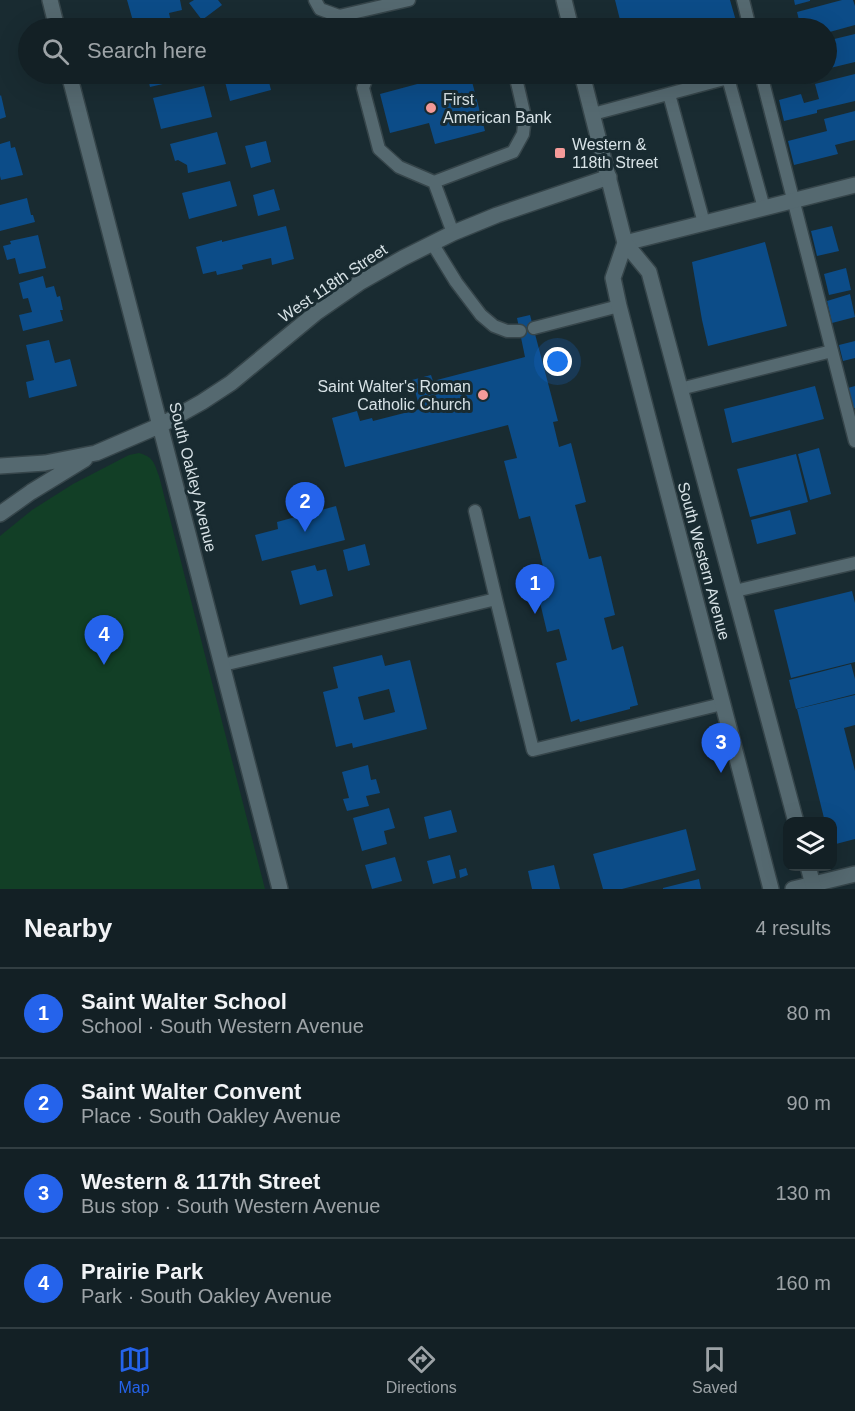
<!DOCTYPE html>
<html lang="en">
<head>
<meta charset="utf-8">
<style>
  :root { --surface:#132025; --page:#202d32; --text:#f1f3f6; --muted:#9da3a7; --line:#323e42; --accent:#2563eb }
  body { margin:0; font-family:Arial,sans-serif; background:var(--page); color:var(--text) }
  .controls { position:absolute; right:18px; bottom:18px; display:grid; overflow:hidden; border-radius:12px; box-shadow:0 6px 24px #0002 }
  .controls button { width:54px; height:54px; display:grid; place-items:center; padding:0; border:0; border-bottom:2px solid var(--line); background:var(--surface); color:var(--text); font:30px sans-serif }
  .you { position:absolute; left:558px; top:362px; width:21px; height:21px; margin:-15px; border:4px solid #fff; border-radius:50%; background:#1a73e8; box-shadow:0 0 0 9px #1a73e833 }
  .badge { display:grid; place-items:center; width:39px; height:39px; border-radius:50%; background:var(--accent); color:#fff; font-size:20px; font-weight:700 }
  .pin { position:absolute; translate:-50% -50px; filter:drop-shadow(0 2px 3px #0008) }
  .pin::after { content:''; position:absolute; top:32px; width:21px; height:18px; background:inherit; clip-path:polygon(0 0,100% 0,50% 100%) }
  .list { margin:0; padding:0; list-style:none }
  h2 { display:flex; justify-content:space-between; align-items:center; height:78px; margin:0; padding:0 24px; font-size:26px }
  h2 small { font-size:20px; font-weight:400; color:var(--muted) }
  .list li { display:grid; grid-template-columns:39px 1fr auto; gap:18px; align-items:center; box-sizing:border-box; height:90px; padding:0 24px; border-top:2px solid var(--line) }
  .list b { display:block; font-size:22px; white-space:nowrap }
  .list p { margin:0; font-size:20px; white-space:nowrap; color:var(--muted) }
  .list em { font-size:20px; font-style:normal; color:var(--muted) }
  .icon { flex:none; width:33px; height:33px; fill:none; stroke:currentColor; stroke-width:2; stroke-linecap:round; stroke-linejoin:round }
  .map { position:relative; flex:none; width:855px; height:889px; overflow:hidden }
  .search { position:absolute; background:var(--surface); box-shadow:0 6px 24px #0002; left:18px; right:18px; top:18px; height:66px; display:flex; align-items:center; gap:15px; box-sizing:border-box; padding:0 21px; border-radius:33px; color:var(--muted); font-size:22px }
  .sheet { height:438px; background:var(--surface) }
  nav { display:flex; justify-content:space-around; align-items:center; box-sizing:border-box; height:84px; border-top:2px solid var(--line); background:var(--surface); font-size:16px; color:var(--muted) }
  nav a { display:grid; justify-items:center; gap:3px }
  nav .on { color:var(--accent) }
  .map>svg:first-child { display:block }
  .green { fill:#123f26 }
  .building { fill:#0c4c88; fill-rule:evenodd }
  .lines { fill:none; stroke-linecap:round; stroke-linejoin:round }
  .lane-casing { stroke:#36454a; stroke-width:15 }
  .street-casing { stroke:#36454a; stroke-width:18 }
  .secondary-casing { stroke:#36454a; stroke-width:18 }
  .lane { stroke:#556970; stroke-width:12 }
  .street { stroke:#556970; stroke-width:15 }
  .secondary { stroke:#556970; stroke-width:15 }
  .poi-dot { fill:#f59b99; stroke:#192b31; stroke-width:2 }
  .labels { text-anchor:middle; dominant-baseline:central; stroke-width:6; stroke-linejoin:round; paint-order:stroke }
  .poi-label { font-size:16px; fill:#d7e2e6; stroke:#192b31; text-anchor:start }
  .street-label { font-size:16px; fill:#d7e2e6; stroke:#192b31 }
</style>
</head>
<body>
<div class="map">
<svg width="855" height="889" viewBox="0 0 855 889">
  <rect width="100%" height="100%" fill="#192b31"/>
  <path class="green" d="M139,453C153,457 154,462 159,476L265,889H0V536L32,510L73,484L129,455Z"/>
  <path class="building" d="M127,0H180L182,10L169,13L171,22L145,28H135Z
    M194,0H218L222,5L202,20L189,3Z
    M615,0H730L738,28H622Z
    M794,0H810V1L795,5Z
    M842,0H853L855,6V25L826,33V28H801L797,12Z
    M855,34V62L826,69V41Z
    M147,74H182L184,79L150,87Z
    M223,74H267L271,90L230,101Z
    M419,74H470L485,131L435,144L429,123L390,133L380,94L421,83Z
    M771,74H799V77L774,83Z
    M855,74V101L817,110V113L784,121L779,100L801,94L804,103L819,99L815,84Z
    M204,86L212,117L161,129L153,98Z
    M1,95L6,117L0,119V96Z
    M855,111V140L835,145L838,154L794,165L788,141L827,131L824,119Z
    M217,132L226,164L188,173L187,165L178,160L175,161L170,144Z
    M10,141L11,148L15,147L23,175L1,180L0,176V144Z
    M266,141L271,162L251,168L245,146Z
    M230,181L237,206L189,219L182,193Z
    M274,189L280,210L258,216L253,195Z
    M27,198L31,215H33L35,222L0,231V205Z
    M286,226L294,259L272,265L271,258L242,265L243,269L217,275L216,271L203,274L196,247L222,240V242Z
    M832,226L839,251L817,256L811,231Z
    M38,235L46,268L19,274L15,258L7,260L3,246L11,244L10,241Z
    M765,242L787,326L708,346L702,320L692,262Z
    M846,268L851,290L829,295L824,274Z
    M43,276L46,288L54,286L57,297L60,296L63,310H60L63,321L23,331L19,315L32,312L28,298L23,299L19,283Z
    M850,294L855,317L832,323L827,301Z
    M530,315L558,421L553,422L559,447L571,443L586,502L575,505L589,559L601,556L615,615L604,618L612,650L623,646L638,705L630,707V709L580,722L579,719L571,722L556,663L567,660L559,629L547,632L533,573L544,570L530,516L519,519L504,461L517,458L508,425L345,467L332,418L357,411L360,421L372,418L373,421L420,409L412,380L431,375L433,381L525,357L517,318Z
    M49,340L55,363L70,359L77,386L29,398L26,382L34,380L26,345Z
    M855,341V358L843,361L839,345Z
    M815,386L824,419L732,443L724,409Z
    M855,386V408H853L848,388Z
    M819,448L831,494L810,500L798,454Z
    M796,454L808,502L750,517L737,469Z
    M336,506L345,540L262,561L255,535L278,529L277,522Z
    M790,510L796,534L757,544L751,520Z
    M365,544L370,565L348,571L343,550Z
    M315,565L317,571L326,569L333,596L300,605L291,571Z
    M852,591L855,603V662L791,678L774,610Z
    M382,655L385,666L410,660L427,729L353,748L352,743L336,747L323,692L338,688L333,667ZM389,689L395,712L364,720L358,697Z
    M851,664L855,679V694L796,709L789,680Z
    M855,695V725L844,728L855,771V839L832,845V822H825L797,709Z
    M368,765L371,780L376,779L380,793L366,796L369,806L347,811L343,799L349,798L342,772Z
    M389,808L395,828L384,831L387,844L362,851L353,818Z
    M451,810L457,832L429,839L424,817Z
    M686,829L696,870L622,889H603L593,854Z
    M450,855L456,878L433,884L427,861Z
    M395,857L402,881L372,889L365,865Z
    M554,865L560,889H532L528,871Z
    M466,868L468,875L460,878L459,870Z
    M699,879L701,889H663V888Z"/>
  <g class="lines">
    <defs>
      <path id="lane" d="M315,0L320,9L339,16L409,0
        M743,0L750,28
        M463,28L486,26L491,28
        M368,74L363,88L379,149L399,167L434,182L453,233
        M761,74L855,441
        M669,94L704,223
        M593,114L728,78L764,208
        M434,182L513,152L523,134L525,117L515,74
        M432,243L456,282L481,315L494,326L507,331H520
        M534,328L619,306
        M680,389L832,351
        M475,511L496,599
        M735,591L855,563
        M223,665L496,599L533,750L722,704"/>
      <path id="street" d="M50,0L57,28
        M69,74L280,889
        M625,243L855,185
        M0,466L45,463L96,453L161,425L202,402L231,383L317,312L359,283L403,258L453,233L497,215L609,177
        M0,514L31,492L85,459
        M793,889L855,874"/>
      <path id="secondary" d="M564,0L571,28
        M582,74L625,243L649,272L796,822
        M625,243L613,278L619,306L771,889
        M808,866L814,889"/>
    </defs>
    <use href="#lane" class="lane-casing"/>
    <use href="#street" class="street-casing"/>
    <use href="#secondary" class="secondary-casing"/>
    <use href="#lane" class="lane"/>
    <use href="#street" class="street"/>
    <use href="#secondary" class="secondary"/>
  </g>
  <g class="poi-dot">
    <circle cx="431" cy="108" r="6"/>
    <rect x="554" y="147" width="12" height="12" rx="3"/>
    <circle cx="483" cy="395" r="6"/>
  </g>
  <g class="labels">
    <g class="poi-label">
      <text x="443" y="99">First<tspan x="443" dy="18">American Bank</tspan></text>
      <text x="572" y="144">Western &amp;<tspan x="572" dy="18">118th Street</tspan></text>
      <text x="471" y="386" text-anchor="end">Saint Walter's Roman<tspan x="471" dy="18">Catholic Church</tspan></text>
    </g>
    <g class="street-label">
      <text transform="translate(333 283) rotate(-34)">West 118th Street</text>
      <text transform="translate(193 477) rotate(76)">South Oakley Avenue</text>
      <text transform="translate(704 561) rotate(75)">South Western Avenue</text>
    </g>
  </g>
</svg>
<div class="controls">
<button><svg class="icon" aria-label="layers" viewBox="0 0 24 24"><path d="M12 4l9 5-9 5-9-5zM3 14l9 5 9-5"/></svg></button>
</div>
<div class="you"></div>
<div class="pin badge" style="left:535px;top:614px">1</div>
<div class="pin badge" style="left:305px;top:532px">2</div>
<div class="pin badge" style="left:721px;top:773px">3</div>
<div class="pin badge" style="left:104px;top:665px">4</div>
<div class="search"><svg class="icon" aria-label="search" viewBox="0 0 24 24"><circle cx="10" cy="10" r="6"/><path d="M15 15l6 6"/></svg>Search here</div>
</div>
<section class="sheet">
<h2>Nearby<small>4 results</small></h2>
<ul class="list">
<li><span class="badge">1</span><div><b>Saint Walter School</b><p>School · South Western Avenue</p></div><em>80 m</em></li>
<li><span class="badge">2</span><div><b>Saint Walter Convent</b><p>Place · South Oakley Avenue</p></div><em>90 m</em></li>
<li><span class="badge">3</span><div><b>Western &amp; 117th Street</b><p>Bus stop · South Western Avenue</p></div><em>130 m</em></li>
<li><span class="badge">4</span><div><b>Prairie Park</b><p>Park · South Oakley Avenue</p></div><em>160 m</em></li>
</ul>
</section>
<nav>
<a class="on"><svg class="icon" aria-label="map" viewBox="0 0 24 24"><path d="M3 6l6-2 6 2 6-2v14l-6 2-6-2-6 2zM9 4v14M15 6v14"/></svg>Map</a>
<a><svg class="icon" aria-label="directions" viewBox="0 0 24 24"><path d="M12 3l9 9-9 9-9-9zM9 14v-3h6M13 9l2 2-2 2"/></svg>Directions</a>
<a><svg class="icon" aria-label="saved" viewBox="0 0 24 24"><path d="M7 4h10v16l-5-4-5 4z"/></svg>Saved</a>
</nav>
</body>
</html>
